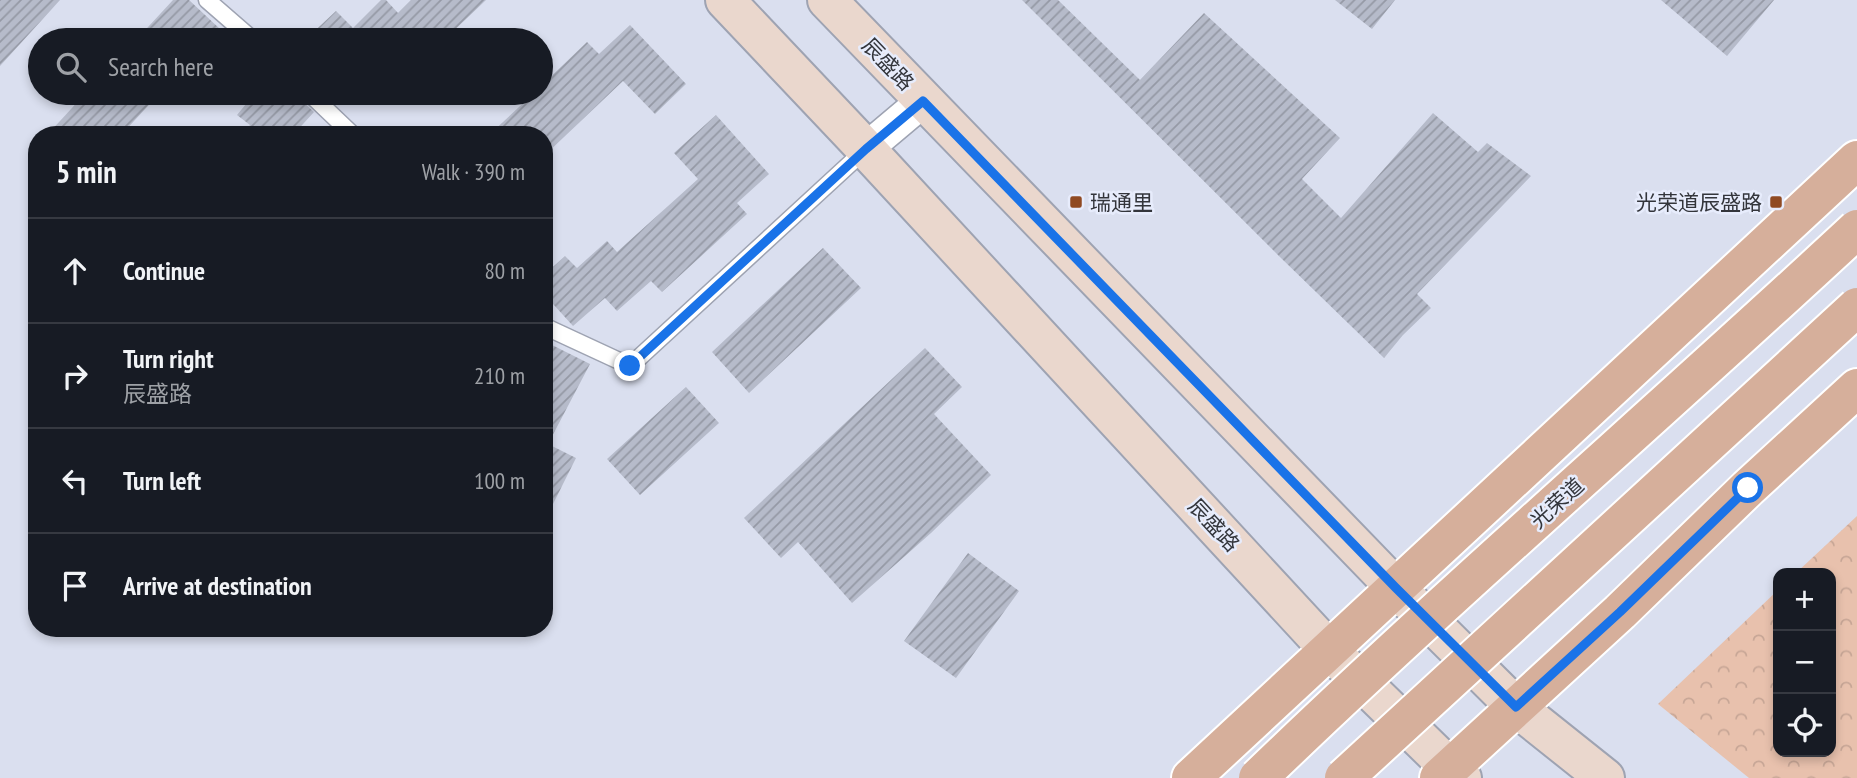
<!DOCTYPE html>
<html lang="en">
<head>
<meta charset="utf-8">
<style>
  :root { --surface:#171b24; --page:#242831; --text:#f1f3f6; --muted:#9ea1a6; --line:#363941 }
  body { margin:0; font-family:"PT Sans Narrow","Noto Sans SC",sans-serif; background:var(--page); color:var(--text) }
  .controls { position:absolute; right:21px; bottom:21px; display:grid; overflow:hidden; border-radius:14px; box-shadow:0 4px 10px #0003 }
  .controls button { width:63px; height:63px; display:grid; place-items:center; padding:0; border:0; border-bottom:2px solid var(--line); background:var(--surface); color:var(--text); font:35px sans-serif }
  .stop { position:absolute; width:21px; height:21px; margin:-16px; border:5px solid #1a73e8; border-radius:50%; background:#fff }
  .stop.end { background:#1a73e8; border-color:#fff; box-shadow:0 2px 7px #0008 }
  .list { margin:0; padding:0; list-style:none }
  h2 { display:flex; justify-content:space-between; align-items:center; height:91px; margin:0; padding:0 28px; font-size:30px }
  h2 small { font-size:23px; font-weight:400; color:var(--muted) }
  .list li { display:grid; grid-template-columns:46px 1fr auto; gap:21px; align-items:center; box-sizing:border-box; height:105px; padding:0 28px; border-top:2px solid var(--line) }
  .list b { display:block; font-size:26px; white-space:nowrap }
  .list p { margin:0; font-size:23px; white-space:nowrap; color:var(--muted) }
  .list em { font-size:23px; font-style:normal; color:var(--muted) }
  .icon { flex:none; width:38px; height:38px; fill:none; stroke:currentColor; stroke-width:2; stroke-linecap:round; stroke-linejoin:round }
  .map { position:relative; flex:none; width:1857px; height:778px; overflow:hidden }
  .search { position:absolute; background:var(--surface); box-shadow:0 4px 10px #0003; left:28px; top:28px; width:525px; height:77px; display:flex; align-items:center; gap:18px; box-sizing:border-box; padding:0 24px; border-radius:38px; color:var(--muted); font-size:26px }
  .panel { position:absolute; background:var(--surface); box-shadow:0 4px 10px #0003; left:28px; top:126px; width:525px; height:511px; border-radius:28px }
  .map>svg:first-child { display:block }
  .forest { fill:url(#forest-crowns) }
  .building { fill:url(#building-hatch) }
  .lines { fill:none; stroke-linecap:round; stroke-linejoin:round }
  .lane-casing { stroke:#9ea3b2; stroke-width:19 }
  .street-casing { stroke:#9ea3b2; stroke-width:35 }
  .secondary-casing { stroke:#9ea3b2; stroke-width:42 }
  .primary-casing { stroke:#fff; stroke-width:42 }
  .lane { stroke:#fff; stroke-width:16 }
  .street { stroke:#fff; stroke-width:32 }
  .secondary { stroke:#ead7cd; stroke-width:38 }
  .primary { stroke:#d6af9b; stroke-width:38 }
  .primary-bridge-casing { stroke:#fff; stroke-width:42; stroke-linecap:butt }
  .primary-bridge { stroke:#d6af9b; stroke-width:38 }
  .route { stroke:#1a73e8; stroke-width:9 }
  .poi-dot { fill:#904a22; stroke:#e7ecfc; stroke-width:2.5 }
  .labels { text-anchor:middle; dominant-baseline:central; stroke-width:5; stroke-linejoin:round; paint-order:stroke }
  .street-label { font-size:21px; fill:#33353b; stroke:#e7ecfc }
  .poi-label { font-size:21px; fill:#33353b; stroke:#e7ecfc; text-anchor:start }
</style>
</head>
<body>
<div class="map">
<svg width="1857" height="778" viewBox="0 0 1857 778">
  <defs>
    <pattern id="forest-crowns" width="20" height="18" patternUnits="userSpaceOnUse" patternTransform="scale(1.75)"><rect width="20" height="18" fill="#e8c1ad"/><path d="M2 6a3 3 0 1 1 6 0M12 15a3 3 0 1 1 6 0" fill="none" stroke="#c7a696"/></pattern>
    <pattern id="building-hatch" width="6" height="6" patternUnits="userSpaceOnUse" patternTransform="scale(1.75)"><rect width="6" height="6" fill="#b6bbca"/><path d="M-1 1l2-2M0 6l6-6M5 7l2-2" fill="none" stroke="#9599a5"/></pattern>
  </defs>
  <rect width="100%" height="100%" fill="#dadfef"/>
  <path class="forest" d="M1857,516V778H1749L1658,704L1778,590V752H1831V573H1796Z"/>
  <path class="building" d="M0,0H60L0,66Z
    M173,0H189L220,29L209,40H136Z
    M381,0H386L398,13L411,0H486L444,40H305L336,11L353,28Z
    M1022,0H1058L1140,80L1204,13L1340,138L1302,179L1341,218L1433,113L1478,152L1487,143L1531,176L1417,294L1431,308L1403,335L1384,358L1281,258Z
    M1335,0H1395L1372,29Z
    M1661,0H1774L1727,56Z
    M630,25L686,84L655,114L623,81L544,156V135H489L534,93H541V86L587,42L599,54Z
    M86,93H160L121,135H47Z
    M255,93H294L314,112L293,135H242L250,125L237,115Z
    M716,115L769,174L737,203L747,214L662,292L651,281L617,311L605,298L573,326L544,294V275L565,256L577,268L607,241L617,252L698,179L674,153Z
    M823,248L861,288L749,393L712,352Z
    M544,341L590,364L548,444L576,458L544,522Z
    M925,348L962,387L934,414L991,475L931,533L852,603L798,542L781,558L744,518Z
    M686,387L719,423L640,495L607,459Z
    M968,553L1019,591L956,678L904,641Z"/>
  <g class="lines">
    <defs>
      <path id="lane" d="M207,0L253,40
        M309,93L353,135
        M544,325L548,328L630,366L866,149"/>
      <path id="street" d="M866,149L923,101"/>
      <path id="secondary" d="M725,0L866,149L1329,650L1450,768L1462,778
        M827,0L1396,588L1516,707L1605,778"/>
      <path id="primary" d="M1191,778L1857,160
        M1439,778L1620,612L1748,488L1857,388"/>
    </defs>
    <use href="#lane" class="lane-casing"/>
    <use href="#street" class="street-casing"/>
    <use href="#secondary" class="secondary-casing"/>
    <use href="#primary" class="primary-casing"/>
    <use href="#lane" class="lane"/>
    <use href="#street" class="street"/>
    <use href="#secondary" class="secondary"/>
    <use href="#primary" class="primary"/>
    <defs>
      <path id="primary-bridge" d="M1258,778C1453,590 1659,413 1857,229
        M1344,778L1857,307"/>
    </defs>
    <use href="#primary-bridge" class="primary-bridge-casing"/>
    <use href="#primary-bridge" class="primary-bridge"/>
  </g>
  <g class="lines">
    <path class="route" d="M630,366L866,149L923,101L1396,588L1516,707L1620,612L1748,488"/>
  </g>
  <g class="poi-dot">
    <rect x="1069" y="195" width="14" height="14" rx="3.5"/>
    <rect x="1769" y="195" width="14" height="14" rx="3.5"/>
  </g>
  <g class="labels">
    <g class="street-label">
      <text transform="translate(888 64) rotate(46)">辰盛路</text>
      <text transform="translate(1557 503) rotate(-42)">光荣道</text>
      <text transform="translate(1214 525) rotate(47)">辰盛路</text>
    </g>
    <g class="poi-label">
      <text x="1090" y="202">瑞通里</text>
      <text x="1762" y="202" text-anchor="end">光荣道辰盛路</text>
    </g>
  </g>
</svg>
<div class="controls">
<button>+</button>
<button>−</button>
<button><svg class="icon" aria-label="locate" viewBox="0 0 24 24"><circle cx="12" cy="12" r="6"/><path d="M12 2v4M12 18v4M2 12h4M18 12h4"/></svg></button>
</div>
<div class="stop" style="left:1748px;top:488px"></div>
<div class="stop end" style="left:630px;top:366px"></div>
<div class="search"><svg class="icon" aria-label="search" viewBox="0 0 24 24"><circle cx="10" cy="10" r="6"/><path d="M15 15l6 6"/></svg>Search here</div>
<section class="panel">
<h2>5 min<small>Walk · 390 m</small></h2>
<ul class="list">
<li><svg class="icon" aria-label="ahead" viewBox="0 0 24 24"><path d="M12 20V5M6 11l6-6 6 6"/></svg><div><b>Continue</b></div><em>80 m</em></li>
<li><svg class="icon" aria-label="right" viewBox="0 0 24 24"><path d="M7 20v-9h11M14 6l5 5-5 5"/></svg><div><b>Turn right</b><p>辰盛路</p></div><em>210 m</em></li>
<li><svg class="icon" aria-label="left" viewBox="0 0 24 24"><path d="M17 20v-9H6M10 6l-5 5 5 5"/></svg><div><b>Turn left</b></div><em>100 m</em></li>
<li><svg class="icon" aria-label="arrive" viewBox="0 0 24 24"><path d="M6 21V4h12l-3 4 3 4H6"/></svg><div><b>Arrive at destination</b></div></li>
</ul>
</section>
</div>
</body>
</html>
